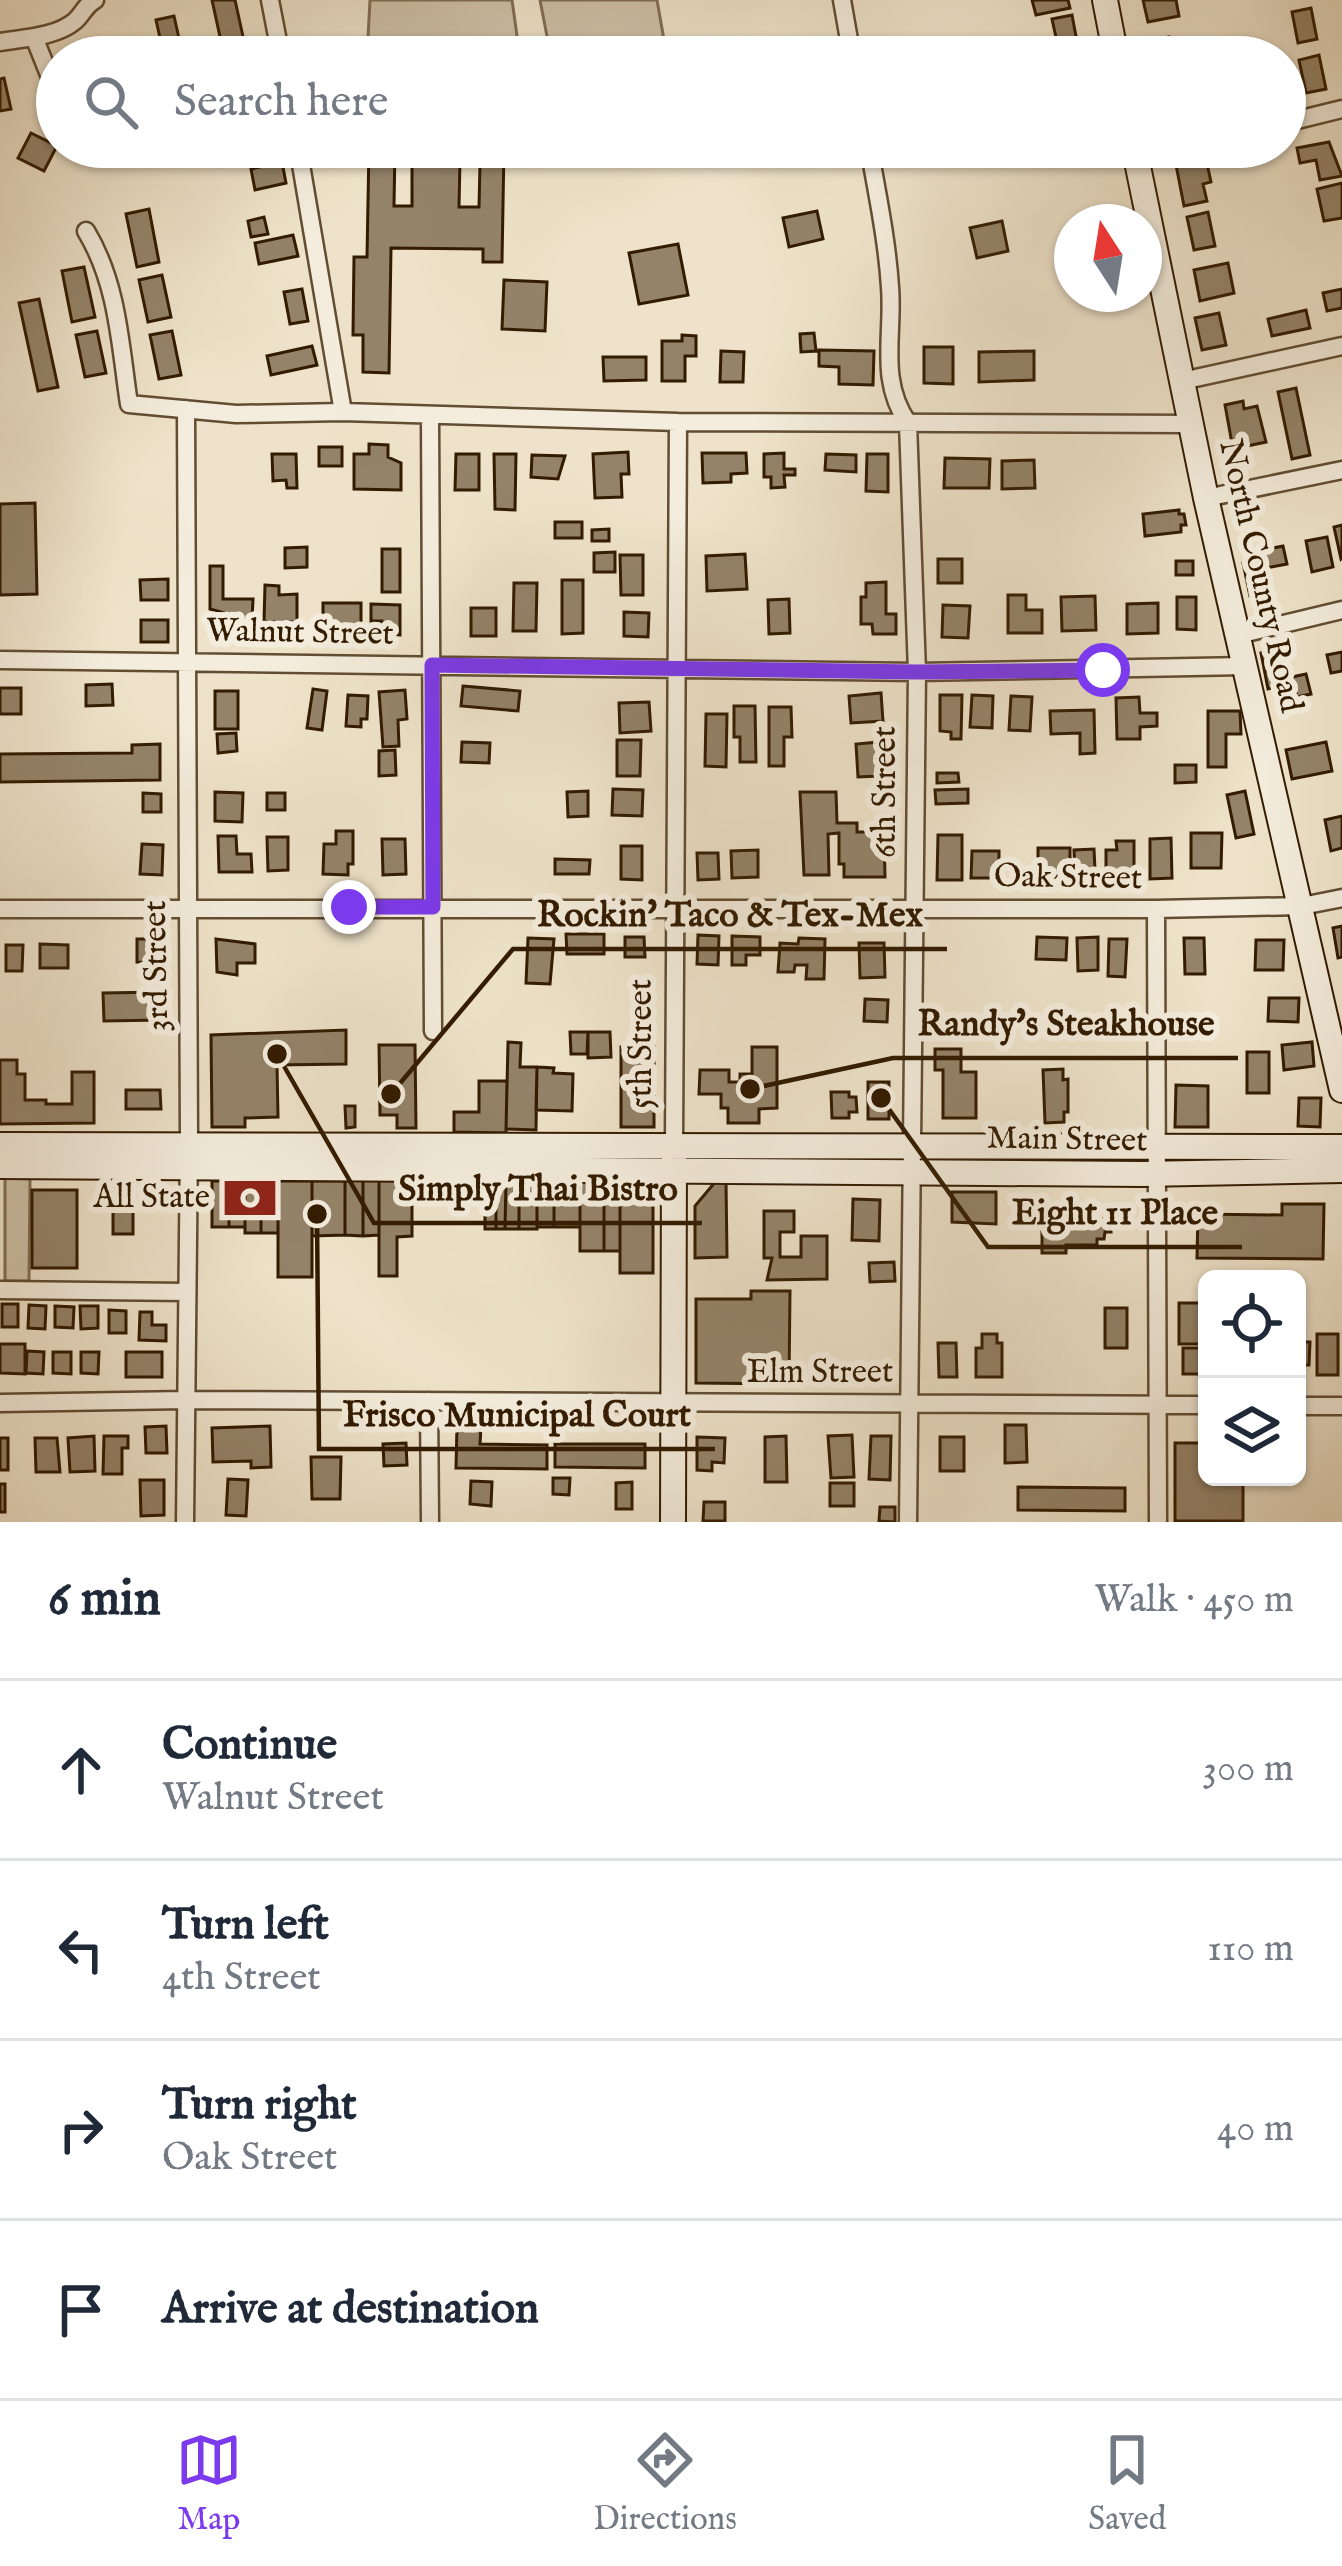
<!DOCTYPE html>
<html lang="en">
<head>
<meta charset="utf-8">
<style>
  :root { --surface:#fff; --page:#f2f2f3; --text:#1f2937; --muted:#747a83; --line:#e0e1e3; --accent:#7c3aed }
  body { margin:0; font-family:"IM FELL English",serif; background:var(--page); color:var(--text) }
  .controls { position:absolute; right:36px; bottom:36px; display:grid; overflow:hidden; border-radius:18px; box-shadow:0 3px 9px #0004 }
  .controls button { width:108px; height:108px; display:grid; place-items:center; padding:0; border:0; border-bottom:3px solid var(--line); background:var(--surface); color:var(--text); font:60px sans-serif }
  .compass { position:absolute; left:1054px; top:204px; width:108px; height:108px; border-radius:50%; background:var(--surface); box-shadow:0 3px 9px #0004; rotate:348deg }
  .stop { position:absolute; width:36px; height:36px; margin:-27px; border:9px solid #7c3aed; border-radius:50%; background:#fff }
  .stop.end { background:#7c3aed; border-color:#fff; box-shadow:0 3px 12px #0008 }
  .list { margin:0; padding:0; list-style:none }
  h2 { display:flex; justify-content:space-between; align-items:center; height:156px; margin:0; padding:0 48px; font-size:51px }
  h2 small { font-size:39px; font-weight:400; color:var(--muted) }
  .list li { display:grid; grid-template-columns:78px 1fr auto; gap:36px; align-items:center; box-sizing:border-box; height:180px; padding:0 48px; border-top:3px solid var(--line) }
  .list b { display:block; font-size:45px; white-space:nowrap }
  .list p { margin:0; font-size:39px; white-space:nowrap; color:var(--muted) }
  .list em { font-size:39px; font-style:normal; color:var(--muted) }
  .icon { flex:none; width:66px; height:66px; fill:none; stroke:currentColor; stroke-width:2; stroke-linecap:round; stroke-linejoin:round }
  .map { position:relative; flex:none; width:1342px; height:1522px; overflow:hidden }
  .search { position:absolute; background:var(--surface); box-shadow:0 3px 9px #0004; left:36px; right:36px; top:36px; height:132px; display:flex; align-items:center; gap:30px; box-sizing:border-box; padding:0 42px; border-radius:66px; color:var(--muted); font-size:45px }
  .sheet { height:876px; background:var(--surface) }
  nav { display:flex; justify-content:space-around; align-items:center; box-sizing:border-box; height:168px; border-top:3px solid var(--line); background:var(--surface); font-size:33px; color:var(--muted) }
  nav a { display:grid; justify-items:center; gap:6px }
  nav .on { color:var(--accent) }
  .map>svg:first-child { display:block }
  .green { fill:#cec1a8; stroke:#806e54; stroke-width:3 }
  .building { fill:#948369; stroke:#331b00; stroke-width:3 }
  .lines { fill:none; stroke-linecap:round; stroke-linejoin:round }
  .street-casing { stroke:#624d32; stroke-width:21 }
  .secondary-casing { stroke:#331b00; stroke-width:28 }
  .street { stroke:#f4eddd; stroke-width:16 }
  .secondary { stroke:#f4eddd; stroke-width:24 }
  .route { stroke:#7c3aed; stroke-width:15 }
  .labels { text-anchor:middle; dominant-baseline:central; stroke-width:12; stroke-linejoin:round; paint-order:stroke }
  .street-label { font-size:33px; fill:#331b00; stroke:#f4eddd }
  .poi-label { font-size:33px; fill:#331b00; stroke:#f4eddd; text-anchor:end }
  .leader { fill:none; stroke:#331b00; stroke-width:4.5 }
  .callout-dot { fill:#331b00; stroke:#f4eddd; stroke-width:4.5 }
  .callout-label { font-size:36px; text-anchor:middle; font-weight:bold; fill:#331b00; stroke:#f4eddd; stroke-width:12; stroke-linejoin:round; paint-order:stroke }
</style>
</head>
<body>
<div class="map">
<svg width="1342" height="1522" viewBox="0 0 1342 1522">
  <rect width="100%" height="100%" fill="#eee3ca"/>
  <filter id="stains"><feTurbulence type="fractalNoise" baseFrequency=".00167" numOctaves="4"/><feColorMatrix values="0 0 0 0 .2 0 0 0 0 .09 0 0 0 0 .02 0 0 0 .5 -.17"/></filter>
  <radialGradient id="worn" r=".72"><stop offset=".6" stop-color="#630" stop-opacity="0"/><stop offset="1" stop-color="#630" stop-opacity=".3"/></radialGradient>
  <path class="green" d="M370,0H512L520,57H367Z
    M540,0H657L667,57H551Z
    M5,1178L30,1179L29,1281H5Z"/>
  <path class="building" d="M212,0H235L244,41L222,46Z
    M1032,0H1068L1070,8L1036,15Z
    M1143,0H1176L1179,16L1148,22Z
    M1311,8L1317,39L1298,43L1292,12Z
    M1072,15L1079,52L1060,56L1052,19Z
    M174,16L180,43L162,47L156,20Z
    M1169,37L1173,57H1154L1151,40Z
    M800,38L803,57H722L721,52Z
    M128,41L131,57H101L99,48Z
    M1319,55L1326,89L1306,93L1299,60Z
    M4,78L11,109L0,111V79Z
    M31,133L57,146L44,171L18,158Z
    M1329,142L1342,176L1320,180L1316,160L1300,163L1297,148Z
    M91,147H112L116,154L100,163Z
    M369,147H395L394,206H412V159H421L422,147H453L452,160H460L459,207H479L480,164H474V147H504L502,262H483V249L391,248L389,373L363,372V335H353L354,257H367Z
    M1206,159L1211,182L1203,184L1207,201L1184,206L1176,165Z
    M282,162L286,183L255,190L251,169Z
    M1342,183V218L1324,221L1317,189Z
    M149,209L159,262L137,267L126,214Z
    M817,211L823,239L789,247L783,218Z
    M1208,212L1215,246L1194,250L1187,217Z
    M264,217L268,234L251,237L248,221Z
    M1002,221L1008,251L977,258L970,228Z
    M293,235L298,256L259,264L255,243Z
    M678,244L688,295L639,304L629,253Z
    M1228,263L1234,293L1200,301L1194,270Z
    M84,267L95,317L72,322L62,271Z
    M162,275L171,317L148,322L139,280Z
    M504,280L547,282L545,331L502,329Z
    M302,289L308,321L290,324L284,292Z
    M1342,289V308L1327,311L1323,293Z
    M39,299L58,387L38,391L19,303Z
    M1306,310L1310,328L1272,336L1268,319Z
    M1219,313L1226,345L1202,350L1195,318Z
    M97,331L106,373L85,377L76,335Z
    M172,331L181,375L159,379L150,335Z
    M814,333L816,351L801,352L800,334Z
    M682,335L696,336V356H685V381H662V341H682Z
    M312,346L317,365L271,375L267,356Z
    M924,347H953V384L924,383Z
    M819,350L874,351L873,385L839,384V367L819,366Z
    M721,351L744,352L743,382H720Z
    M1034,351V380L979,382V352Z
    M603,357H646V380L604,381Z
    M1296,388L1310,455L1292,459L1278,392Z
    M1243,401L1244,409L1257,406L1266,442L1233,449L1225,405Z
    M369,444L388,445V457L401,463V490L354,489V454H369Z
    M319,447H342V466H319Z
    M628,452L629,474H621L622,497L595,498L593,454Z
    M702,453H746L747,473L731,474V482L703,483Z
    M784,453V469H795V475H784L785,487L771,488V477H764V454Z
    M272,454H296L297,488H287L286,480L273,481Z
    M456,454H479V490H455Z
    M494,454H516L515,510L495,509Z
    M826,454L856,455V472L825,470Z
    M867,454H888V492L866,491Z
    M532,455L565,456L558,479L531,477Z
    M945,458L990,459L989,488H944Z
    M1034,460L1035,488L1002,489V461Z
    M35,503L37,594L0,595V504Z
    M1179,510V514H1184L1186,525H1181V532L1145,536L1143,514Z
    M555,522H582V538H555Z
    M1342,525V558L1341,559L1334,527Z
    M609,529V541H592V530Z
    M1327,537L1333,567L1312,572L1306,541Z
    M1283,546L1287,564L1266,568L1271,592L1250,596L1243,563L1265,559L1263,550Z
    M307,547V567L285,568V548Z
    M382,549H400V592H382Z
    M615,552V572H594V553Z
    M745,554L747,589L707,591L706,556Z
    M620,555H643V595H621Z
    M938,559H962V583H938Z
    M1176,561H1193V575H1176Z
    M210,566H223V599H253L252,621H224V613L210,609Z
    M168,579V600H141L140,580Z
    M562,580H583V633L562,634Z
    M886,582V614H896V634H873L872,624H861V597H866V583Z
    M514,583H537L536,631H513Z
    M265,585L279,586V595L297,594V622H264Z
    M1008,595H1026V610H1042V633H1008Z
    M1095,596L1096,630L1062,631L1061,597Z
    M1177,597H1196V630L1177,629Z
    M789,599L790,633L769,634L768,600Z
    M323,603H361V638H323Z
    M1158,603V633L1127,634V604Z
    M371,604L400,605V635L382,634V621H371Z
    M943,605L970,606L968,638L942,637Z
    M471,608H496V636H471Z
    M624,612L649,613L648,637L624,636Z
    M141,620H168V642H141Z
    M1282,649L1289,684L1268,689L1261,653Z
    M1342,652V671L1331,673L1327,655Z
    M1306,674L1311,694L1297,697L1292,677Z
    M112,684L113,705L86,706V685Z
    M463,686L520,691L518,711L461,706Z
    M0,688H21V714H0Z
    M313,689L327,691L322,730L307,728Z
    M405,690L407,719L398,720L399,746L383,747L379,692Z
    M215,691H238V729H215Z
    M881,693L883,721L851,723L849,696Z
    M348,695L368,696L367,719H361V727L346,726Z
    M940,695H962L961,739H951V732L940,731Z
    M972,695L993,696L992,728L970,727Z
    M1011,696L1032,697L1030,731L1009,730Z
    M1139,697L1140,713H1157V726L1140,727V739H1117L1116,698Z
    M649,702L651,731L620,733L619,703Z
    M734,706H755L756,762H740V737H734Z
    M769,707H791L792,737H784V766H769Z
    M1094,710L1095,753L1080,754V733L1051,734L1050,711Z
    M1208,711H1240L1241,734H1226V767H1208Z
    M706,714H727L726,767L705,766Z
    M236,733L237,751L218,753L217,734Z
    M617,740H641L640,776H617Z
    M462,742L490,743L489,763L461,762Z
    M879,742L880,776L858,777L856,744Z
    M1326,742L1332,771L1292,779L1286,750Z
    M160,744V780L0,782V754L132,753V745Z
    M395,750L396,775L379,776V751Z
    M1175,765H1196V782L1175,783Z
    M937,773H958L959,782L937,783Z
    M613,789L643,790L642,816L612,815Z
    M968,789V803L936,804L935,790Z
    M588,791V816L568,817L567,792Z
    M1245,791L1254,834L1236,838L1227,795Z
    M215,792L243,793L242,822L215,821Z
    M800,792H836L837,823H857V832H884L885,877H844V864H839V833L828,834L829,875H804Z
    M143,793L161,794V812H143Z
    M267,793H285V810H267Z
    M1342,816V848L1331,851L1325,820Z
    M336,831H353V864H348V875L323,874L324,844H336Z
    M1191,833H1222L1221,868H1191Z
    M938,835H962V880H937Z
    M218,836H236L237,854H251L252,872H219Z
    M267,837H288V870L268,871Z
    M1171,838L1172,878L1150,879V839Z
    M382,839H405L406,874L383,875Z
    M1116,841H1134V879L1106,880V850H1117Z
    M142,844L163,845L162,875L140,874Z
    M621,846H642V880L621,879Z
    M1038,848H1070V877H1038Z
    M1094,849L1095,870L1075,872L1074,850Z
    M758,850V877L732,878L731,851Z
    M972,851H999V878H971Z
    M697,853H718L719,879L698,880Z
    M555,859L590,860L589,874H555Z
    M1342,926V957L1338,958L1333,928Z
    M566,934H604V954H567Z
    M698,935L719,936L718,965L697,964Z
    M732,936L760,937V955H746V965H732Z
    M625,937H644L645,957H625Z
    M1037,937L1067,938L1066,960L1036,959Z
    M1098,937V970L1078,971L1077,938Z
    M528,938L554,939L550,984L526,983Z
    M799,938L825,939L824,979H806L807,965H795L794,972H778L780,943L798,944Z
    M1184,938H1204L1205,974H1185Z
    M137,939H158V963L137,962Z
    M216,939L255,944V963H237V975L217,972Z
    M1109,939H1127L1125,977L1108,976Z
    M1256,940H1284L1283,970H1255Z
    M859,943H884L885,977L860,978Z
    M40,944L68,945V968H40Z
    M6,945H23L22,971H6Z
    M161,992L162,1020L104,1021L103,993Z
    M1269,998H1299L1298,1022L1268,1021Z
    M865,999L888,1000L887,1022L864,1021Z
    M346,1030V1064L277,1065L278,1117L245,1118V1127H212L211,1035Z
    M570,1032H588L587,1054H571Z
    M588,1032H610L611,1057L588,1058Z
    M508,1042L521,1043L520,1067H537L536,1130L506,1129Z
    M1312,1042L1314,1066L1284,1070L1282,1045Z
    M379,1045H415L416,1128H397V1115H380Z
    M621,1047H654V1127H621Z
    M752,1047H777V1108L759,1109V1123H728V1108H721V1094H699L700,1070H729V1082H740V1074H752Z
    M935,1049H961V1072H976V1118H943V1070H935Z
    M1247,1052H1269V1093H1247Z
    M0,1060H17V1074H25V1100H46V1104H72V1072H94V1123L0,1124Z
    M537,1067L554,1068L553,1073L573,1074L572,1111L536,1110Z
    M1063,1069V1080L1068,1079V1112H1064V1122L1045,1123L1043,1070Z
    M479,1081H507L506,1133L454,1132V1112H479Z
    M868,1082H889V1119H868Z
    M1176,1085L1208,1086V1127H1175Z
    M126,1090H160L161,1109H126Z
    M831,1092H849V1097H856L857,1112H849V1118H832Z
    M1299,1098H1321L1320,1127L1298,1126Z
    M345,1106H355V1127L346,1128Z
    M133,1179V1234H113V1180Z
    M363,1180H379V1235L363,1236Z
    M363,1180V1236L345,1235V1181Z
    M379,1180H412V1236L397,1237V1276H379Z
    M485,1180L496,1181V1229H485Z
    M506,1180H519V1229H505Z
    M506,1180L505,1229H496V1181Z
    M519,1180H537V1229H519Z
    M212,1181H229V1227H212Z
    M229,1181H245V1227H229Z
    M245,1181H261V1233H245Z
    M261,1181H278V1233H261Z
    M278,1181H312V1277H278Z
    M312,1181H345V1235L312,1236Z
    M653,1181V1273H620V1182Z
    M716,1181H726L727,1257L695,1258V1206Z
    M580,1182H604V1251H580Z
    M604,1182H620V1251H604Z
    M537,1183H554V1227H537Z
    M554,1183H580V1227H554Z
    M32,1190H77V1268H32Z
    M952,1192H996V1224L952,1222Z
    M853,1199L880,1200L879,1241L852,1240Z
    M1282,1204H1324L1323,1259L1197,1258L1198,1214L1282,1215Z
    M1042,1207H1096L1097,1217L1110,1222L1111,1232H1105L1104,1239H1097V1245H1066V1253H1042Z
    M764,1211H794V1232H780V1257H801V1236H827V1279L767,1280L772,1258H764Z
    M894,1262L895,1281L870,1282L869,1263Z
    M751,1291H790L789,1384L696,1383V1299H751Z
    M1179,1303H1207V1344H1179Z
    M2,1304H18V1327H2Z
    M29,1305L46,1306L45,1329L28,1328Z
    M55,1306L74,1307L73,1328L55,1327Z
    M80,1306H98V1328L81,1329Z
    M1105,1308H1127V1348H1105Z
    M109,1310L126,1311V1333H109Z
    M140,1312H152V1325H166V1341L139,1340Z
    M982,1334H997V1343H1002V1377H976V1348H982Z
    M1317,1334H1338V1375H1317Z
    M1297,1342H1310L1309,1365H1299V1376Z
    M938,1343H956L957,1377H939Z
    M0,1344H25V1374L0,1373Z
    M1183,1348H1207V1374H1183Z
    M27,1351L44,1352L43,1374L26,1373Z
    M53,1352H71V1374L53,1373Z
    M81,1352H99L98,1374L81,1373Z
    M126,1352H162V1377H126Z
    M1005,1425H1026L1027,1462L1005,1463Z
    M166,1426L167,1453H146L145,1427Z
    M270,1426L271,1467L251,1468V1461L213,1462L212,1428Z
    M457,1426L481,1427L480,1444L547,1445V1469L456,1468Z
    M852,1435L854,1477L831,1478L828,1436Z
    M94,1436L95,1471L70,1472L68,1438Z
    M104,1436H128V1448H122V1474H103Z
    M786,1436L787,1482H765V1437Z
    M871,1436H891L890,1480L869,1479Z
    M697,1437L725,1438L724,1463L712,1462V1471L697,1470Z
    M940,1437H964V1471H940Z
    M0,1438H8V1470H0Z
    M35,1438H57L60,1472H36Z
    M406,1443L407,1465L384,1466L383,1444Z
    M1175,1443H1207V1477H1243V1521H1175Z
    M555,1444H645V1468L555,1467Z
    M311,1457H341L340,1499H312Z
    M553,1478H570L569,1495L553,1494Z
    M228,1479L248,1480L246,1516L226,1515Z
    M140,1480H164V1515L141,1516Z
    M471,1481L492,1482L491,1506L470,1504Z
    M632,1482V1509H616V1483Z
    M830,1483H854V1506H830Z
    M0,1484H5V1512H0Z
    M1018,1487L1125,1488V1511L1018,1510Z
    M704,1502H725V1521H703Z
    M880,1507H895V1522L879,1521Z"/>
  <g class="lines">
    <defs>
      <path id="street" d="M270,0L281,57
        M842,0L852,57
        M34,37L56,92
        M0,42C24,38 56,37 75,21C84,13 84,6 95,0
        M1285,123L1342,109
        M298,147L343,412
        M869,147C877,193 887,240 890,287C894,334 878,380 908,423L917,672L908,1522
        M1137,157L1181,147
        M86,231C118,284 120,344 129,404L236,414L343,412L678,422L1191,424
        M1182,381L1342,346
        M430,415L433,1031
        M1206,498L1342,470
        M1238,635L1342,610
        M0,660L917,672L1246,666
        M0,909H1156L1302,906L1342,898
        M1156,909L1158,1522
        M674,1145L678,422
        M0,1290L187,1292
        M429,1401L430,1522
        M0,1403L186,1400L1207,1405
        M1297,1406H1342
        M185,1522L189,1143L186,409"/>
      <path id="secondary" d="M1105,0L1116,57
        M1134,147L1206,498L1342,1090
        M0,1145L1342,1147
        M0,1166L1143,1174L1342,1170
        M673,1522L674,1160"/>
    </defs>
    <use href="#street" class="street-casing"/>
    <use href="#secondary" class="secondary-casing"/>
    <use href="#street" class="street"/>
    <use href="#secondary" class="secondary"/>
  </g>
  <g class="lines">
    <path class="route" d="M349,907H433L432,665L916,672L1103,670"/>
  </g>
  <defs>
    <symbol id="bank-bare" viewBox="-9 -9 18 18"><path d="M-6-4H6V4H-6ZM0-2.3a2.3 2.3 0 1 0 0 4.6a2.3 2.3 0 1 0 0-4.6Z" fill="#8f2418" stroke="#f4eddd" stroke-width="2.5" paint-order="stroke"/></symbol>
  </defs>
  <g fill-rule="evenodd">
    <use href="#bank-bare" x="212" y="1160" width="76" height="76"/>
  </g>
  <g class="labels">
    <g class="street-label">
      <text transform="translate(1260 576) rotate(77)">North County Road</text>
      <text transform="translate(300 633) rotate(1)">Walnut Street</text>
      <text transform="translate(886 792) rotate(-90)">6th Street</text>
      <text transform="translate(1068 878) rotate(1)">Oak Street</text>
      <text transform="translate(157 966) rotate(-91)">3rd Street</text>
      <text transform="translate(642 1044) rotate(-90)">5th Street</text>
      <text transform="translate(1067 1140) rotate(1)">Main Street</text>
      <text x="820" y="1373">Elm Street</text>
    </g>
    <g class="poi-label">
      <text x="210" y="1198">All State</text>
    </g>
  </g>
  <path class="leader" d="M391 1094L513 949H947M750 1089L893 1058H1238M277 1054L374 1223H702M881 1098L988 1247H1242M317 1214L319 1449H715"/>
  <g class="callout-dot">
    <circle cx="391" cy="1094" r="12"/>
    <circle cx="750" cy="1089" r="12"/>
    <circle cx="277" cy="1054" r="12"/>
    <circle cx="881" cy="1098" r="12"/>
    <circle cx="317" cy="1214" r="12"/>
  </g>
  <g class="callout-label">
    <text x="730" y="926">Rockin' Taco &amp; Tex-Mex</text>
    <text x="1066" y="1035">Randy's Steakhouse</text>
    <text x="538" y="1200">Simply Thai Bistro</text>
    <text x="1115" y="1224">Eight 11 Place</text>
    <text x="517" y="1426">Frisco Municipal Court</text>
  </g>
  <rect width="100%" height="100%" filter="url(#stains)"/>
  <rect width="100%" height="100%" fill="url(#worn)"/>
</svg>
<div class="controls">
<button><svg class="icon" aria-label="locate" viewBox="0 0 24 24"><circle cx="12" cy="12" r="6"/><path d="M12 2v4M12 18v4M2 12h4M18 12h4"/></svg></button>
<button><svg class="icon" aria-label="layers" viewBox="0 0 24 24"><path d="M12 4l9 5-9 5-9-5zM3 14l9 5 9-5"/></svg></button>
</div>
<svg class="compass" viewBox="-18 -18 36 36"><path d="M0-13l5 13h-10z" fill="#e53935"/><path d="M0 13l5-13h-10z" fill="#747a83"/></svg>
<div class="stop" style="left:1103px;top:670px"></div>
<div class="stop end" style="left:349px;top:907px"></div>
<div class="search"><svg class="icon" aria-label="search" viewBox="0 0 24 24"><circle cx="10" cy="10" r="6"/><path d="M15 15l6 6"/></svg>Search here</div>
</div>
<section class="sheet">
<h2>6 min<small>Walk · 450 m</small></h2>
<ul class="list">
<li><svg class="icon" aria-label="ahead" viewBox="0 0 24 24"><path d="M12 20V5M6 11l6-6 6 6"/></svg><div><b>Continue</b><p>Walnut Street</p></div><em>300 m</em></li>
<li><svg class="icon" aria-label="left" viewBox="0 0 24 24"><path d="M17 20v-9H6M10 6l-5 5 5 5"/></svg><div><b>Turn left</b><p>4th Street</p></div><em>110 m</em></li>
<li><svg class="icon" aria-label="right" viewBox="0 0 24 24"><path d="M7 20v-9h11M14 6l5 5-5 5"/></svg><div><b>Turn right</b><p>Oak Street</p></div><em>40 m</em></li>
<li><svg class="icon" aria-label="arrive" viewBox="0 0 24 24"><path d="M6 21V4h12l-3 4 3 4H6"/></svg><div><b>Arrive at destination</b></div></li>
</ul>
</section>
<nav>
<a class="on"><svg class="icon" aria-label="map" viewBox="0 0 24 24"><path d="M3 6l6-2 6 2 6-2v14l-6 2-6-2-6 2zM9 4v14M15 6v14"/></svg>Map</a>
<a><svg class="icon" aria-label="directions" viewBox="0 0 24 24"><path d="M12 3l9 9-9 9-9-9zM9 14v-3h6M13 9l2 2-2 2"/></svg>Directions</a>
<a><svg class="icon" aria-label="saved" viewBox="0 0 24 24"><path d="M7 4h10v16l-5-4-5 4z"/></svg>Saved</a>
</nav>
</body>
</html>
